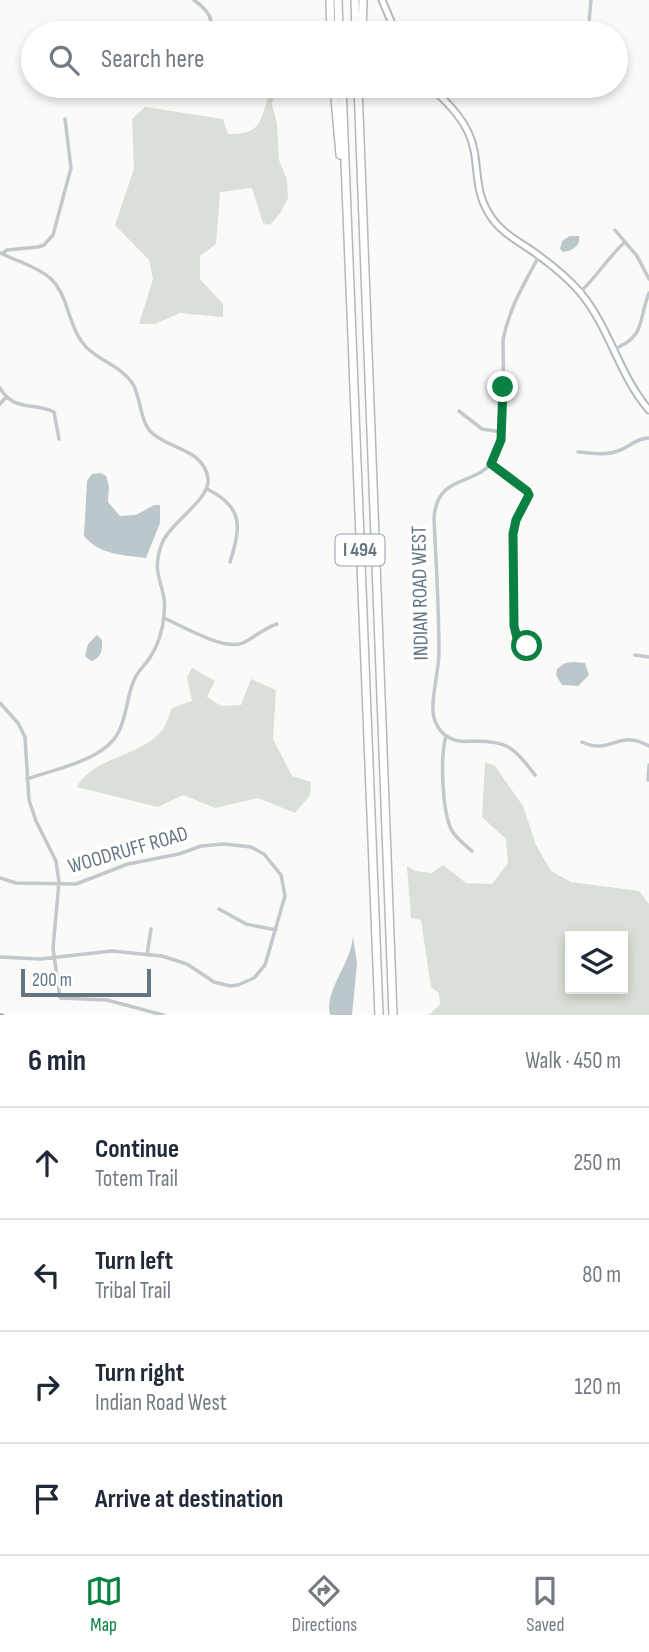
<!DOCTYPE html>
<html lang="en">
<head>
<meta charset="utf-8">
<style>
  :root { --surface:#fff; --page:#f2f2f3; --text:#1f2937; --muted:#747a83; --line:#e0e1e3; --accent:#0b8043 }
  body { margin:0; font-family:"Sofia Sans Condensed",sans-serif; background:var(--page); color:var(--text) }
  .controls { position:absolute; right:21px; bottom:21px; display:grid; overflow:hidden; border-radius:0px; box-shadow:0 4px 10px #0003 }
  .controls button { width:63px; height:63px; display:grid; place-items:center; padding:0; border:0; border-bottom:2px solid var(--line); background:var(--surface); color:var(--text); font:35px sans-serif }
  .scale { position:absolute; left:21px; bottom:18px; width:130px; box-sizing:border-box; padding-left:7px; border:4px solid #657683; border-top:0; font-size:19px; line-height:24px; white-space:nowrap; color:#657683; -webkit-text-stroke:5px #fff; paint-order:stroke }
  .stop { position:absolute; width:21px; height:21px; margin:-16px; border:5px solid #0b8043; border-radius:50%; background:#fff }
  .stop.end { background:#0b8043; border-color:#fff; box-shadow:0 2px 7px #0008 }
  .list { margin:0; padding:0; list-style:none }
  h2 { display:flex; justify-content:space-between; align-items:center; height:91px; margin:0; padding:0 28px; font-size:30px }
  h2 small { font-size:23px; font-weight:400; color:var(--muted) }
  .list li { display:grid; grid-template-columns:46px 1fr auto; gap:21px; align-items:center; box-sizing:border-box; height:112px; padding:0 28px; border-top:2px solid var(--line) }
  .list b { display:block; font-size:26px; white-space:nowrap }
  .list p { margin:0; font-size:23px; white-space:nowrap; color:var(--muted) }
  .list em { font-size:23px; font-style:normal; color:var(--muted) }
  .icon { flex:none; width:38px; height:38px; fill:none; stroke:currentColor; stroke-width:2; stroke-linecap:round; stroke-linejoin:round }
  .map { position:relative; flex:none; width:649px; height:1015px; overflow:hidden }
  .search { position:absolute; background:var(--surface); box-shadow:0 4px 10px #0003; left:21px; right:21px; top:21px; height:77px; display:flex; align-items:center; gap:18px; box-sizing:border-box; padding:0 24px; border-radius:38px; color:var(--muted); font-size:26px }
  .sheet { height:539px; background:var(--surface) }
  nav { display:flex; justify-content:space-around; align-items:center; box-sizing:border-box; height:98px; border-top:2px solid var(--line); background:var(--surface); font-size:19px; color:var(--muted) }
  nav a { display:grid; justify-items:center; gap:4px }
  nav .on { color:var(--accent) }
  .map>svg:first-child { display:block }
  .green { fill:#dadfd7; fill-rule:evenodd }
  .water { fill:#bbc7cb }
  .lines { fill:none; stroke-linecap:round; stroke-linejoin:round }
  .secondary-casing { stroke:#b3babf; stroke-width:9 }
  .highway-casing { stroke:#b4b9bd; stroke-width:10 }
  .street { stroke:#c3c8cc; stroke-width:3.5 }
  .secondary { stroke:#fff; stroke-width:5 }
  .highway { stroke:#fff; stroke-width:7 }
  .rail { stroke:#a2aab0; stroke-width:2; stroke-dasharray:10 5; stroke-linecap:butt }
  .route { stroke:#0b8043; stroke-width:9 }
  .labels { text-anchor:middle; dominant-baseline:central; stroke-width:7; stroke-linejoin:round; paint-order:stroke }
  .shield { fill:#fff; stroke:#939fa8; stroke-width:2 }
  .shield-label { font-size:19px; font-weight:bold; fill:#657683 }
  .street-label { font-size:21px; fill:#657683; stroke:#fff }
</style>
</head>
<body>
<div class="map">
<svg width="649" height="1015" viewBox="0 0 649 1015">
  <rect width="100%" height="100%" fill="#fafaf8"/>
  <path class="green" d="M274,91L272,105L277,123L279,160L287,180L288,198L281,212L270,225L263,223L252,188L220,192L216,244L200,256V279L223,304V317L180,313L155,324H139L153,279L149,260L115,225L134,169L132,119L145,107L223,119L228,134C262,134 260,122 269,94Z
    M192,668L215,681L207,697L221,706L241,705L251,679L276,690L273,739L292,776L311,782L310,795L295,813L258,798L215,808L183,795L158,807L77,787C92,757 142,757 163,729C167,723 169,715 172,708L192,701L187,677Z
    M485,762L495,766L523,806L536,845L551,871L571,882L639,891L649,904V1015H429L440,1004L439,993L431,987L421,920L411,918L407,866L415,871L432,873L443,865L466,883L492,884L508,863L506,839L482,817ZM623,936V989H570V936Z"/>
  <path class="water" d="M570,236H579C581,246 572,251 563,252L560,249L562,241Z
    M101,473L106,476L109,486L108,502L120,516L136,515L154,505H160V523L146,558C124,555 99,555 84,536L87,481L92,474Z
    M97,635L102,640C103,649 101,659 91,661L85,656L88,644Z
    M573,662L585,663L589,675L578,686L562,685L556,675L557,669L565,663Z
    M353,936L357,964L352,1015H330C324,990 351,965 353,936Z"/>
  <g class="lines">
    <defs>
      <path id="secondary" d="M382,0L396,33
        M430,86C449,104 469,123 474,150C478,171 476,192 488,212C498,230 514,239 531,250C548,262 565,275 579,291C610,327 618,374 649,410"/>
      <path id="highway" d="M330,0L331,33
        M338,0L339,33
        M355,0L356,33
        M362,33L363,0
        M334,86L340,155
        M342,86L379,1015
        M358,86L393,1015"/>
    </defs>
    <use href="#secondary" class="secondary-casing"/>
    <use href="#highway" class="highway-casing"/>
    <path class="street" d="M194,0C206,9 214,17 211,33
      M588,33L591,0
      M615,230L625,242
      M0,253C6,255 12,259 19,261C48,273 59,280 68,311C73,325 77,338 87,348C102,362 122,367 133,384C141,399 140,422 152,433C171,450 203,449 208,478C211,499 173,520 163,541C148,576 168,585 164,614C163,629 158,646 149,659C144,666 137,672 134,680C127,696 127,715 119,731C106,760 55,769 27,779
      M3,253L7,250L38,247L44,245L53,235L71,168L65,119
      M580,292C597,277 608,257 625,242L637,256L649,279
      M614,349C646,337 638,320 649,293
      M0,388C15,413 33,401 54,412L59,439
      M0,404L6,397
      M459,411L482,429L502,432
      M578,452C592,453 605,456 618,451C630,447 636,438 649,438
      M491,464L527,491L529,495L516,520L513,534L514,626L517,638L527,646
      M207,489C244,507 241,527 230,562
      M164,618C182,626 224,651 243,643C255,637 264,628 277,624
      M635,655L649,657
      M0,703L18,723L25,737L29,800L36,821L56,861L59,882L53,948L60,998L107,1000L163,1015
      M446,736C440,757 442,812 452,831C457,839 465,845 472,851
      M582,742C612,756 618,728 649,746
      M535,775C514,748 509,741 474,741C465,742 456,742 448,737C439,732 433,720 433,710C432,694 439,670 439,652C439,607 436,562 434,518C437,472 477,488 495,458C507,436 503,367 503,340C509,308 524,284 539,256
      M648,780L649,765
      M0,878L16,883L76,884L128,864L179,854L201,846L224,844L251,847L264,854L281,875L285,896L265,965L254,978L238,985L230,986L214,982L187,964L162,956L112,951L40,959L0,957
      M219,909L246,924L276,930
      M147,955L151,929"/>
    <use href="#secondary" class="secondary"/>
    <use href="#highway" class="highway"/>
    <path class="rail" d="M0,1014L4,1015"/>
  </g>
  <g class="lines">
    <path class="route" d="M503,387L501,440L491,464L527,491L529,495L516,520L513,534L514,626L517,638L527,646"/>
  </g>
  <g class="labels">
    <rect class="shield" x="335.5" y="534.5" width="49" height="31" rx="5"/>
    <g class="shield-label">
      <text x="360" y="550">I 494</text>
    </g>
    <g class="street-label">
      <text transform="translate(420 593) rotate(-91)">INDIAN ROAD WEST</text>
      <text transform="translate(128 850) rotate(-16)">WOODRUFF ROAD</text>
    </g>
  </g>
</svg>
<div class="controls">
<button><svg class="icon" aria-label="layers" viewBox="0 0 24 24"><path d="M12 4l9 5-9 5-9-5zM3 14l9 5 9-5"/></svg></button>
</div>
<div class="scale">200 m</div>
<div class="stop" style="left:527px;top:646px"></div>
<div class="stop end" style="left:503px;top:387px"></div>
<div class="search"><svg class="icon" aria-label="search" viewBox="0 0 24 24"><circle cx="10" cy="10" r="6"/><path d="M15 15l6 6"/></svg>Search here</div>
</div>
<section class="sheet">
<h2>6 min<small>Walk · 450 m</small></h2>
<ul class="list">
<li><svg class="icon" aria-label="ahead" viewBox="0 0 24 24"><path d="M12 20V5M6 11l6-6 6 6"/></svg><div><b>Continue</b><p>Totem Trail</p></div><em>250 m</em></li>
<li><svg class="icon" aria-label="left" viewBox="0 0 24 24"><path d="M17 20v-9H6M10 6l-5 5 5 5"/></svg><div><b>Turn left</b><p>Tribal Trail</p></div><em>80 m</em></li>
<li><svg class="icon" aria-label="right" viewBox="0 0 24 24"><path d="M7 20v-9h11M14 6l5 5-5 5"/></svg><div><b>Turn right</b><p>Indian Road West</p></div><em>120 m</em></li>
<li><svg class="icon" aria-label="arrive" viewBox="0 0 24 24"><path d="M6 21V4h12l-3 4 3 4H6"/></svg><div><b>Arrive at destination</b></div></li>
</ul>
</section>
<nav>
<a class="on"><svg class="icon" aria-label="map" viewBox="0 0 24 24"><path d="M3 6l6-2 6 2 6-2v14l-6 2-6-2-6 2zM9 4v14M15 6v14"/></svg>Map</a>
<a><svg class="icon" aria-label="directions" viewBox="0 0 24 24"><path d="M12 3l9 9-9 9-9-9zM9 14v-3h6M13 9l2 2-2 2"/></svg>Directions</a>
<a><svg class="icon" aria-label="saved" viewBox="0 0 24 24"><path d="M7 4h10v16l-5-4-5 4z"/></svg>Saved</a>
</nav>
</body>
</html>
